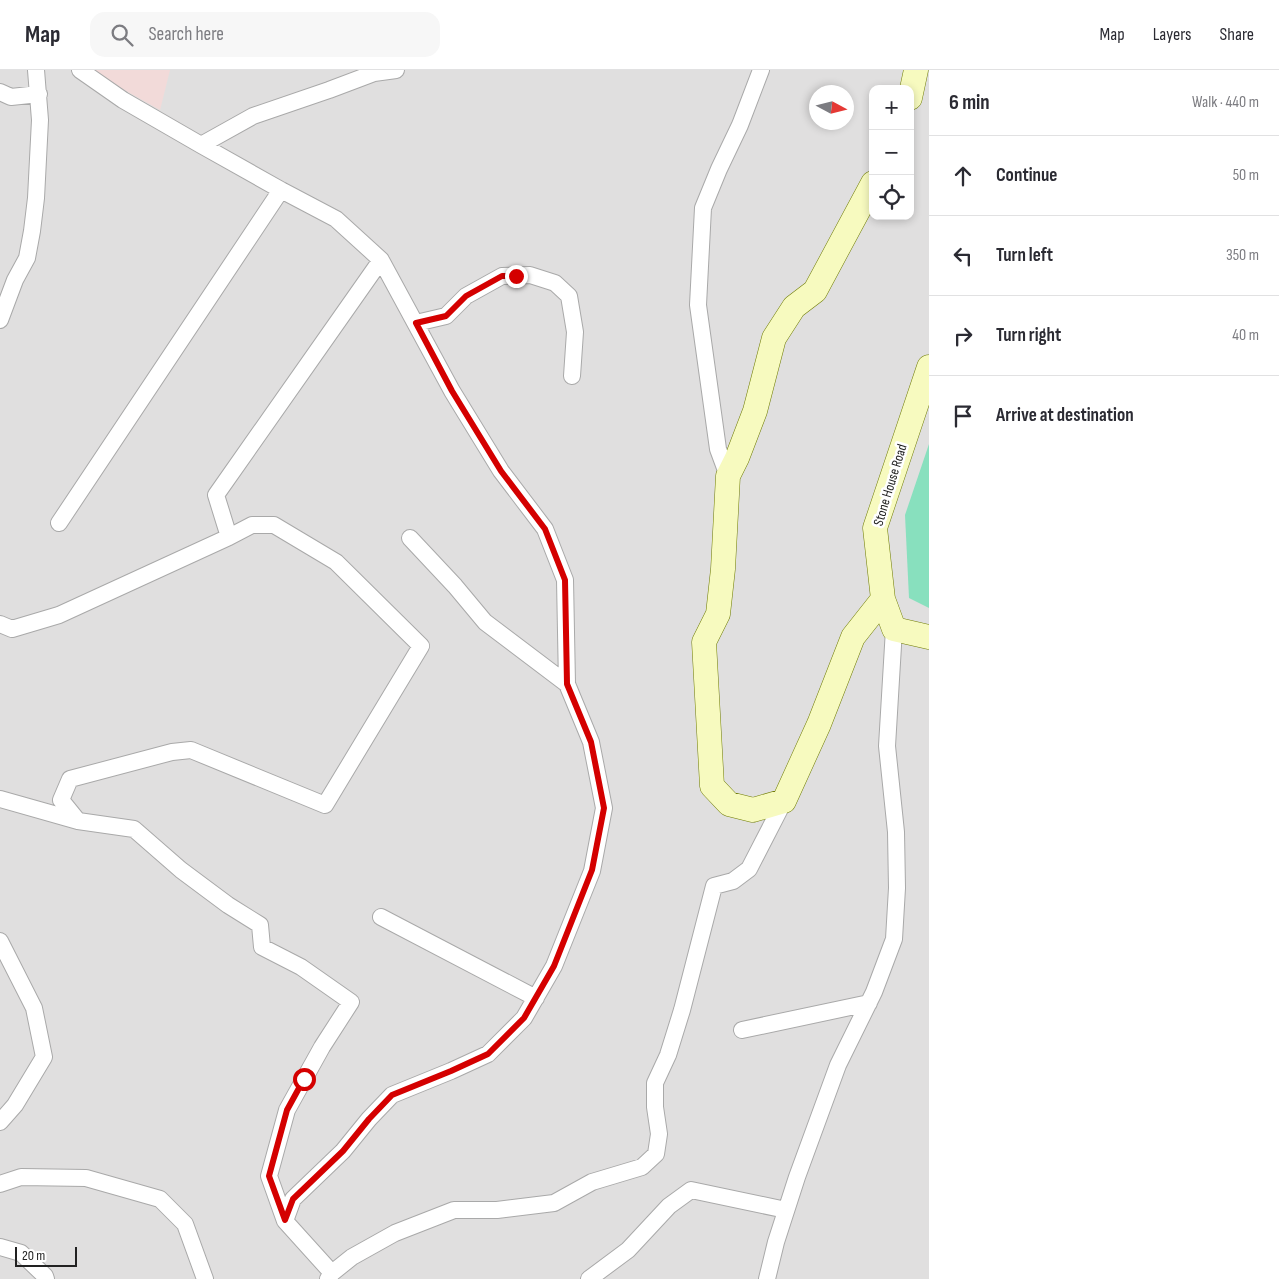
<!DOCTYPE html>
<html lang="en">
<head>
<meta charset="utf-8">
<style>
  :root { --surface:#fff; --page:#f7f7f7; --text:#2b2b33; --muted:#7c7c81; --line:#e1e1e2 }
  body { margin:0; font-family:"Sofia Sans Condensed",sans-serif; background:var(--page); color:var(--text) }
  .controls { position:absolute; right:15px; top:15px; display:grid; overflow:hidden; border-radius:10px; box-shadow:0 2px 8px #0003 }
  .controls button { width:45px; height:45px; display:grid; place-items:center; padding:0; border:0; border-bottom:1px solid var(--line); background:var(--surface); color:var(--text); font:25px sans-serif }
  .compass { position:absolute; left:809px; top:15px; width:45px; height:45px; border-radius:50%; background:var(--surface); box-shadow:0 2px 8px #0003; rotate:97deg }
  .scale { position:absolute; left:15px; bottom:12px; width:62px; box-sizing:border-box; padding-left:5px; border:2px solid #222; border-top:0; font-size:14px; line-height:18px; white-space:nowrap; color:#222; -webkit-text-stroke:4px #fff; paint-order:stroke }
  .stop { position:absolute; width:15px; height:15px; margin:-11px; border:4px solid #d40000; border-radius:50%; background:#fff }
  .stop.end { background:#d40000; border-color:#fff; box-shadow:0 1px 5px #0008 }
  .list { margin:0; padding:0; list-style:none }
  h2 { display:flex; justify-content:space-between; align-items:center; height:65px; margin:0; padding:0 20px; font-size:21px }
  h2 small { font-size:16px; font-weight:400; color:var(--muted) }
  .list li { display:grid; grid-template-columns:32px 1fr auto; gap:15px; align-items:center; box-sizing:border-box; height:80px; padding:0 20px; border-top:1px solid var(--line) }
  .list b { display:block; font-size:19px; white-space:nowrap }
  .list em { font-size:16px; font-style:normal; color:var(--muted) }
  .icon { flex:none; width:28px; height:28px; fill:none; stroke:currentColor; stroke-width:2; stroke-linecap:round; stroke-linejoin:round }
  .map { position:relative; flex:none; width:929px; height:1209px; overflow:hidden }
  header { display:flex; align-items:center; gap:30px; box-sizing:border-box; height:70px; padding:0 25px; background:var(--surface); border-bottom:1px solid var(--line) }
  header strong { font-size:24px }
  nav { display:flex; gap:28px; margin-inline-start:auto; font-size:18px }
  .search { width:350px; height:45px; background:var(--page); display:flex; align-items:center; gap:12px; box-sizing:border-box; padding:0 18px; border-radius:15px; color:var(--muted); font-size:19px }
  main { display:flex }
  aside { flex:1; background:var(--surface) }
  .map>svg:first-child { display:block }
  .residential { fill:#e0dfdf; fill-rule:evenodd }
  .commercial { fill:#f2dad9 }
  .pitch { fill:#88e0be }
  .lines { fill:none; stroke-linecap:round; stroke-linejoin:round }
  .street-casing { stroke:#a9a9a9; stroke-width:18 }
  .secondary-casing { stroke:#707d05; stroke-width:25 }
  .street { stroke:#fff; stroke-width:16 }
  .secondary { stroke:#f7fabf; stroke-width:24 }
  .route { stroke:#d40000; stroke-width:6 }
  .labels { text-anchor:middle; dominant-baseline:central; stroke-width:5; stroke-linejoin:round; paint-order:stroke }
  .street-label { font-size:14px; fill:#222; stroke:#fff }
</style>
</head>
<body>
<header>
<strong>Map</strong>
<div class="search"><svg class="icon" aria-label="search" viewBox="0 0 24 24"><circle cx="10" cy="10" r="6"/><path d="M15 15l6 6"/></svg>Search here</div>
<nav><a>Map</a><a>Layers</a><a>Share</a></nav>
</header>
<main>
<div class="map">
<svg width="929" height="1209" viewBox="0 0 929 1209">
  <rect width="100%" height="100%" fill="#f2efe9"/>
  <path class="residential" d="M0,0H929V1209H0ZM873,19H910V146H873ZM816,22H846V52H816Z"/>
  <path class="commercial" d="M92,0H170L160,40L108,11Z"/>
  <path class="pitch" d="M929,374V538L909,528L905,445Z"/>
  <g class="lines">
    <defs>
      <path id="street" d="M80,0L123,30L201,75L281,120L336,149L381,190L452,321L501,401L545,459L565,510L567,614L591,672L604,738L592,801L554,896L524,948L488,984L451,1001L392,1025L369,1049L343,1081L293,1129L285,1151L332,1203
        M0,22L11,27L39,24
        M201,75L253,46L329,20L374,3L396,0
        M0,250L15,210L27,188L32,161L36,128L40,50L36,0
        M416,253L446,246L466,226L502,206L530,205L555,213L569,226L575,262L572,306
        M728,406L718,379L698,235L703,138L719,99L740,55L761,0
        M59,453L281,120
        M229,467L216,425L381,190
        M410,468L455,516L485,552L567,614
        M0,554L12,559L59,545L229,467L252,455H274L336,492L421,576L325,735L191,680L172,682L70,709L61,730L78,751
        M0,729L78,751L134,759L181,800L228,835L260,855L262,877L301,897L351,932L322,977L287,1040L269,1106L285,1151
        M381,847L536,928
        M0,871L34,938L44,987L15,1035L0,1052
        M742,960L869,933
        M0,1114L21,1107L86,1108L160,1129L185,1154L205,1209
        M0,1177L21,1183L45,1206L46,1209
        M328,1209L332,1203L352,1187L395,1163L454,1140H497L554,1133L592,1112L642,1097L656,1084L659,1064L655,1037V1013L668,985L682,940L714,816L733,811L749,799L784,731
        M589,1209L628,1180L669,1136L691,1120L786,1140
        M767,1209L776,1172L797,1107L838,995L874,922L894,869L897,818L896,762L887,676L894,559"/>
      <path id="secondary" d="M910,28L916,0
        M873,113L815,221L794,237L774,268L755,341L737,388L728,406L723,499L718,544L704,572L712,716L729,734L753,740L784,731L819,654L853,567L883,529
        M929,297L875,458L883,529L894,559L929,567"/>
    </defs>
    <use href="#street" class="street-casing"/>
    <use href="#secondary" class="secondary-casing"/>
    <use href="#street" class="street"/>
    <use href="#secondary" class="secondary"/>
  </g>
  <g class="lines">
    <path class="route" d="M304,1009L287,1040L269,1106L285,1150L293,1129L343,1081L369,1049L392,1025L451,1001L488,984L524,948L554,896L592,800L604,738L591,672L567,614L565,510L545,459L501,401L452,321L416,253L446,246L466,226L502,206H516"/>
  </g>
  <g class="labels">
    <g class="street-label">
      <text transform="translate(890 415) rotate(-73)">Stone House Road</text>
    </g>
  </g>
</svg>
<div class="controls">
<button>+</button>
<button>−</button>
<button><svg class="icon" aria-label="locate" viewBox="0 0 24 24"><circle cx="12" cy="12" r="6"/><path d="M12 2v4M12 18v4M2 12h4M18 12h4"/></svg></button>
</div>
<svg class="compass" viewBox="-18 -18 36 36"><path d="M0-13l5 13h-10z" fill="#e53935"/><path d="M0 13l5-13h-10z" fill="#7c7c81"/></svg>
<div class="scale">20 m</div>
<div class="stop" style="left:304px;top:1009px"></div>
<div class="stop end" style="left:516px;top:206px"></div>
</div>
<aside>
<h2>6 min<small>Walk · 440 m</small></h2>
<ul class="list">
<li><svg class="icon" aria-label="ahead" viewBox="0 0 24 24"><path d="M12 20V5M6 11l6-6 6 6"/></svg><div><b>Continue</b></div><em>50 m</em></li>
<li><svg class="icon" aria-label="left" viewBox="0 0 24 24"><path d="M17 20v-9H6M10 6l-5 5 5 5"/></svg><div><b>Turn left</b></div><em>350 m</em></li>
<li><svg class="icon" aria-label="right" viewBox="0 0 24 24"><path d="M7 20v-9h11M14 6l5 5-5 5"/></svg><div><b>Turn right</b></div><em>40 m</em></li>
<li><svg class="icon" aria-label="arrive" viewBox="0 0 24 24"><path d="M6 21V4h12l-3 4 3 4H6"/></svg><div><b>Arrive at destination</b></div></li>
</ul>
</aside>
</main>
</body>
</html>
